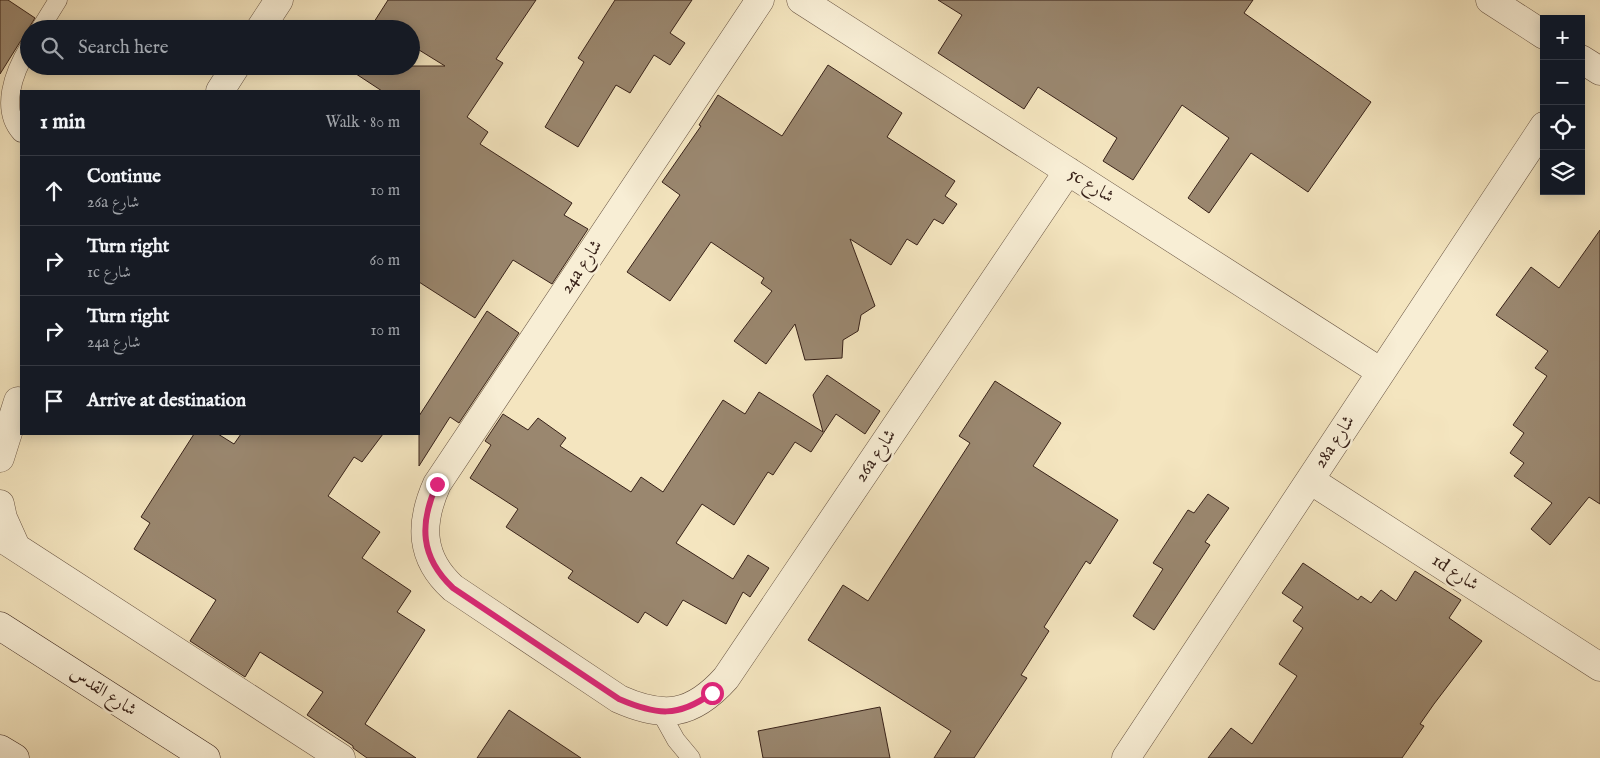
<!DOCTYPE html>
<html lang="en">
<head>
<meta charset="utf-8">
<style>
  :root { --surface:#171b24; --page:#20242c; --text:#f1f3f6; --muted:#9ea1a6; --line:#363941 }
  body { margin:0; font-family:"IM FELL English",Amiri,serif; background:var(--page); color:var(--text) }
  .controls { position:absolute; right:15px; top:15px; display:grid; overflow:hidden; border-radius:0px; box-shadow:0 2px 12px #0003 }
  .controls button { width:45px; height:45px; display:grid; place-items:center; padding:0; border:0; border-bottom:1px solid var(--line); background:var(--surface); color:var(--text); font:25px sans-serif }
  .stop { position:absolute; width:15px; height:15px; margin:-11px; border:4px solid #db2777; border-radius:50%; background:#fff }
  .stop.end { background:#db2777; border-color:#fff; box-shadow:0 1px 5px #0008 }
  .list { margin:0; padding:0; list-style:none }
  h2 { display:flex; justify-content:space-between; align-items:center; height:65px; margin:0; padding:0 20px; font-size:21px }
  h2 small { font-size:16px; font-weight:400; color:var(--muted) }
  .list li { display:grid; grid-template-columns:32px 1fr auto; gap:15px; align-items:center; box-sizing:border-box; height:70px; padding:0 20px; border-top:1px solid var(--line) }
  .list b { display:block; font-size:19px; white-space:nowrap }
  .list p { margin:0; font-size:16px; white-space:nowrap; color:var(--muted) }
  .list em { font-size:16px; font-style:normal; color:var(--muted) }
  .icon { flex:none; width:28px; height:28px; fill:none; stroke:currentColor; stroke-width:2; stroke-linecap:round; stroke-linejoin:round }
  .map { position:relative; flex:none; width:1600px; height:758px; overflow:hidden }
  .search { position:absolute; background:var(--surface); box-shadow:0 2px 12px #0003; left:20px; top:20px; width:400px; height:55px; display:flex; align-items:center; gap:12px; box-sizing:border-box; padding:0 18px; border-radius:28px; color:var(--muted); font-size:19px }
  .panel { position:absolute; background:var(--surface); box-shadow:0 2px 12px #0003; left:20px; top:90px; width:400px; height:345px; border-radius:0px }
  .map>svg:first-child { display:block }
  .building { fill:#9a876f; stroke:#382219 }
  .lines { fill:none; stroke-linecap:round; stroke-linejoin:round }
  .lane-casing { stroke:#675342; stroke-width:19 }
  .street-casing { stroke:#675342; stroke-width:29 }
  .secondary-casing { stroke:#382219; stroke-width:29 }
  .lane { stroke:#f8eed5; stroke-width:18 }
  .street { stroke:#f8eed5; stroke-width:28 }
  .secondary { stroke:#f8eed5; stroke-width:28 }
  .route { stroke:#db2777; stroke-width:6 }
  .labels { text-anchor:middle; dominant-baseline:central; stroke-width:5; stroke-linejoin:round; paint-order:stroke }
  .street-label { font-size:18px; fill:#382219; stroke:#f8eed5 }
</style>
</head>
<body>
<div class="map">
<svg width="1600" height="758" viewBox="0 0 1600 758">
  <rect width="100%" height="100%" fill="#f4e5bf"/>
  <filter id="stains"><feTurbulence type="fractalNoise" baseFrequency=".004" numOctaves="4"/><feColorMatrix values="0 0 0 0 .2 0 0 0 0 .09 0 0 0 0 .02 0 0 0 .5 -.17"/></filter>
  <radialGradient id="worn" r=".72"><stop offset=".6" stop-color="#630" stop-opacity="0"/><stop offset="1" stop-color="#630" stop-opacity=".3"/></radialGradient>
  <path class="building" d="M0,0H8L35,18L0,74Z
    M388,0H536L496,59L503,63L467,117L488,132L480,144L572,203L564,215L588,229L552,284L513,260L475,318L419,282V91H382L344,66H445L411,45V29H385L374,22Z
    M615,0H692L670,33L685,43L670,65L654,55L630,93L616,85L578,147L545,127L584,62L578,58Z
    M938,0H1253L1244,13L1371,102L1308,192L1251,153L1209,213L1188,198L1229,138L1182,105L1133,180L1103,161L1117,138L1038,87L1024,109L938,53L962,15Z
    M828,65L902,113L887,137L955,181L945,196L957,204L943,224L934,219L917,245L907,239L891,265L850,239L875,306L861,315L858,331L843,340L842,358L805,360L795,324L766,364L734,341L772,291L761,283L764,278L711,242L670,301L627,272L680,195L662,182L701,126L699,125L718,95L782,136Z
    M1600,230V504L1589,497L1550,545L1531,529L1552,503L1514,476L1524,463L1510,453L1524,433L1513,425L1547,376L1535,368L1548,351L1496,315L1531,267L1559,288Z
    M487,311L519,333L459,423L450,417L419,466V416Z
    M827,375L880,411L865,434L836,414L811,452L795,442L773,475L768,472L734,525L702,504L676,543L733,579L748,555L769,568L750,597L743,592L726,624L683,600L667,626L645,612L638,623L568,578L573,571L506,527L518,509L470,478L491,445L485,441L503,414L528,430L538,418L566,438L560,446L631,492L641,477L663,492L723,400L745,414L759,392L823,432L813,395Z
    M995,381L1061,423L1033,466L1118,520L1090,564L1086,561L1044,627L1049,631L1021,675L1027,678L974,758H934L951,731L808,640L843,585L868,601L970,443L959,436Z
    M194,434H218L234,444L241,434H383L362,462L354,457L328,496L380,532L362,558L411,591L397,612L425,630L365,724L416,758H367L353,748V746L307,715L323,692L260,652L245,677L190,641L216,600L134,549L150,523L141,517Z
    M1208,494L1229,508L1205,542L1210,545L1154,630L1133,616L1163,569L1153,563L1188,510L1194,513Z
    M1303,563L1358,600L1361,596L1371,603L1381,590L1396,601L1415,571L1461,600L1449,618L1482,641L1434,704L1420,724L1424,726L1402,758H1208L1231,728L1252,744L1297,676L1279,664L1303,628L1293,621L1303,607L1282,593Z
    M880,707L890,758H763L758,731Z
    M509,710L581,758H477Z"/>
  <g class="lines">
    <defs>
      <path id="lane" d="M40,29L58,0
        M21,133C0,110 13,73 29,47
        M661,713L676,740L691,758"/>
      <path id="street" d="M760,0L437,484C419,524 420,558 453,588L619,699C664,719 692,716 726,678L1068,171
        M801,0L1381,372
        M1490,0L1544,35
        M260,29L279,0
        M1581,59L1600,71
        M220,91L236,66
        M0,458L18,401
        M1310,480L1600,667
        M0,504L3,518L16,547
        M0,537L341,758
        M1126,758L1544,126"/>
      <path id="secondary" d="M0,626L206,758
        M0,749L15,758"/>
    </defs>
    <use href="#lane" class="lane-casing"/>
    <use href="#street" class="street-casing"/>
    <use href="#secondary" class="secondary-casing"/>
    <use href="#lane" class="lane"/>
    <use href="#street" class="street"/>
    <use href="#secondary" class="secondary"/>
  </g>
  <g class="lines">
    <path class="route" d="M437,484C419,524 420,557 453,588L619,699C656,715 678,718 712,693"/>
  </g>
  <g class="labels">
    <g class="street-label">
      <text transform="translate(1091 186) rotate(32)">5c شارع</text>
      <text transform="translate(582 267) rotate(-56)">24a شارع</text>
      <text transform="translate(1335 442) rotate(-57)">28a شارع</text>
      <text transform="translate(876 456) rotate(-56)">26a شارع</text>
      <text transform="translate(1455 573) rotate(33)">1d شارع</text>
      <text transform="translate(103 692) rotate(33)">شارع القدس</text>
    </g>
  </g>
  <rect width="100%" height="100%" filter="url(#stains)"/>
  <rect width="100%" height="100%" fill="url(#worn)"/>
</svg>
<div class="controls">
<button>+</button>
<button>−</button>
<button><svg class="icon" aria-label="locate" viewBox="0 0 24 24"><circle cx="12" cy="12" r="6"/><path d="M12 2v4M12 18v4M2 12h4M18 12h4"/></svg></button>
<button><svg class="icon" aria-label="layers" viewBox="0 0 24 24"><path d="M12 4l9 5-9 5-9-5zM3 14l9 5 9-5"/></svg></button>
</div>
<div class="stop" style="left:712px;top:693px"></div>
<div class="stop end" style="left:437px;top:484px"></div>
<div class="search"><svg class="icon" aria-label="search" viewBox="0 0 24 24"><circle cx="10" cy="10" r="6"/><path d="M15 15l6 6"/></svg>Search here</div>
<section class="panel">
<h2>1 min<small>Walk · 80 m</small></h2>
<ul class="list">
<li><svg class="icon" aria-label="ahead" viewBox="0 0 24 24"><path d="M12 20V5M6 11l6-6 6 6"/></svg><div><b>Continue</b><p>26a شارع</p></div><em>10 m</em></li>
<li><svg class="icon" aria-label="right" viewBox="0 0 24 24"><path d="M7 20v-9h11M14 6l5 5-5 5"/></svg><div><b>Turn right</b><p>1c شارع</p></div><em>60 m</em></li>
<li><svg class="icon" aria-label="right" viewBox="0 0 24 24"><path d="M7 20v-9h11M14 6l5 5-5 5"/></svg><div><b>Turn right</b><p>24a شارع</p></div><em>10 m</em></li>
<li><svg class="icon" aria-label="arrive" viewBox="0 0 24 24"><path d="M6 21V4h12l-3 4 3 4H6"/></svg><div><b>Arrive at destination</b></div></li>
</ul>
</section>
</div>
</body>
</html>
